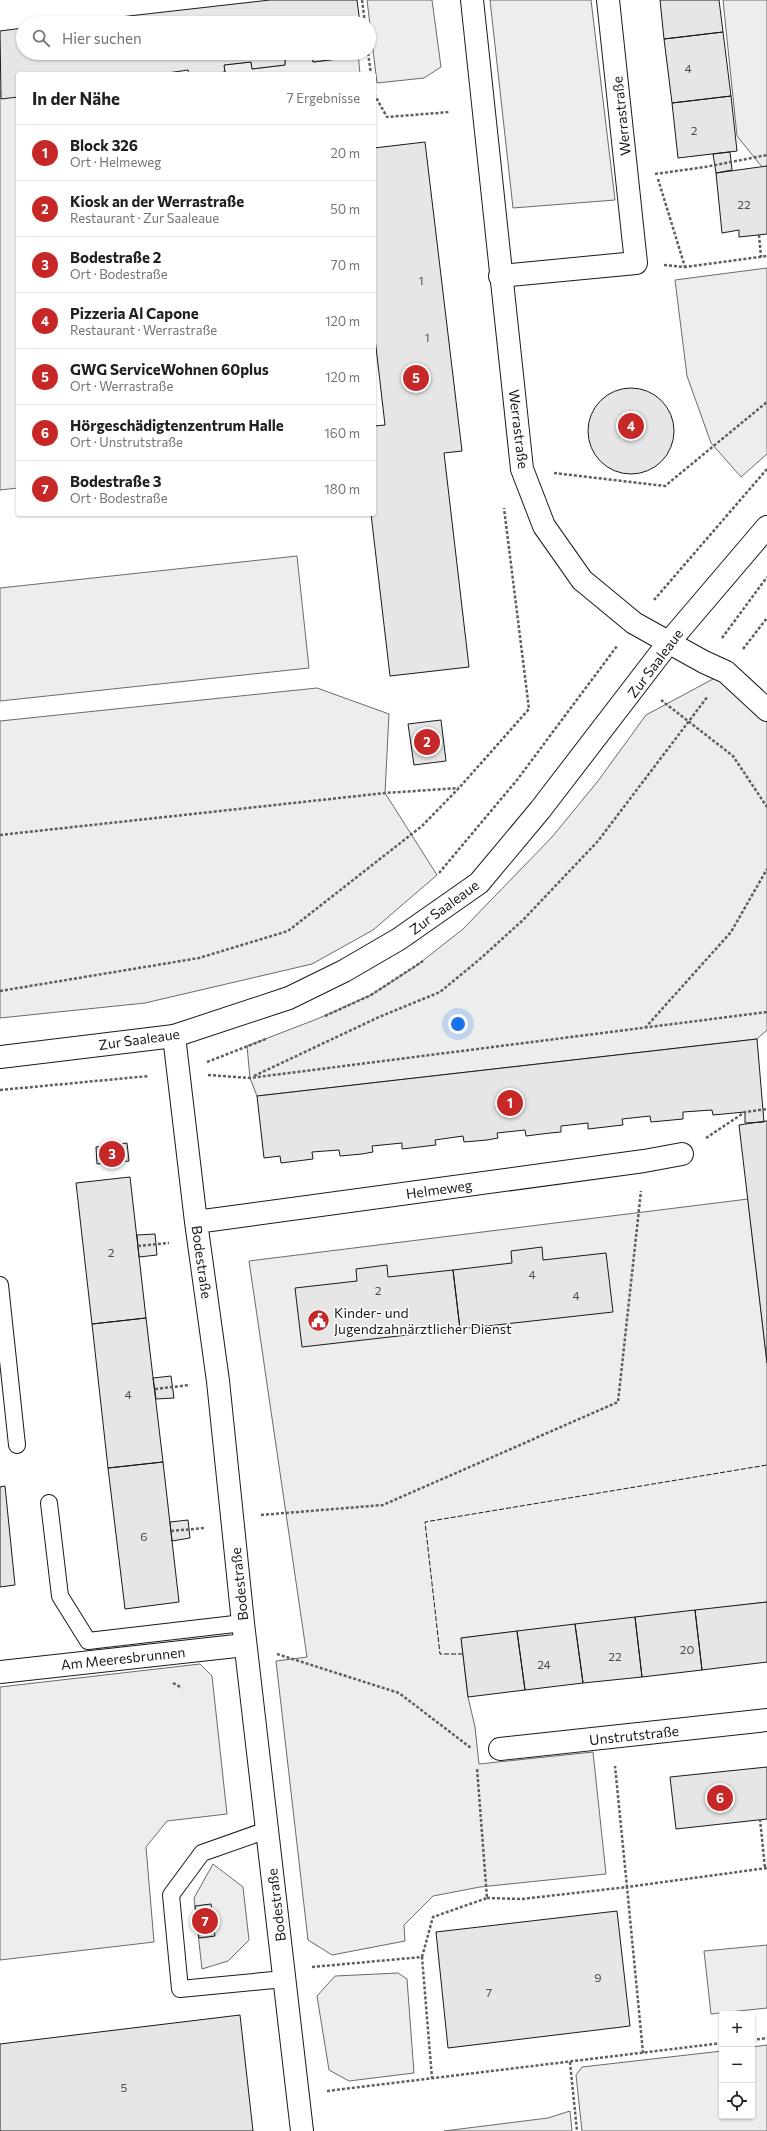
<!DOCTYPE html>
<html lang="de">
<head>
<meta charset="utf-8">
<style>
  :root { --surface:#fff; --page:#f6f6f6; --text:#202124; --muted:#757577; --line:#e0e0e0; --accent:#c62828 }
  body { margin:0; font-family:Commissioner,sans-serif; background:var(--page); color:var(--text) }
  .controls { position:absolute; right:12px; bottom:12px; display:grid; overflow:hidden; border-radius:4px; box-shadow:0 1px 3px #0004 }
  .controls button { width:36px; height:36px; display:grid; place-items:center; padding:0; border:0; border-bottom:1px solid var(--line); background:var(--surface); color:var(--text); font:20px sans-serif }
  .you { position:absolute; left:458px; top:1024px; width:14px; height:14px; margin:-10px; border:3px solid #fff; border-radius:50%; background:#1a73e8; box-shadow:0 0 0 6px #1a73e833 }
  .badge { display:grid; place-items:center; width:26px; height:26px; border-radius:50%; background:var(--accent); color:#fff; font-size:13px; font-weight:700 }
  .pin { position:absolute; translate:-50% -50%; border:2px solid #fff; box-shadow:0 1px 4px #0006 }
  .list { margin:0; padding:0; list-style:none }
  h2 { display:flex; justify-content:space-between; align-items:center; height:52px; margin:0; padding:0 16px; font-size:17px }
  h2 small { font-size:13px; font-weight:400; color:var(--muted) }
  .list li { display:grid; grid-template-columns:26px 1fr auto; gap:12px; align-items:center; box-sizing:border-box; height:56px; padding:0 16px; border-top:1px solid var(--line) }
  .list b { display:block; font-size:15px; white-space:nowrap }
  .list p { margin:0; font-size:13px; white-space:nowrap; color:var(--muted) }
  .list em { font-size:13px; font-style:normal; color:var(--muted) }
  .icon { flex:none; width:22px; height:22px; fill:none; stroke:currentColor; stroke-width:2; stroke-linecap:round; stroke-linejoin:round }
  .map { position:relative; flex:none; width:767px; height:2131px; overflow:hidden }
  .search { position:absolute; background:var(--surface); box-shadow:0 1px 3px #0004; left:16px; top:16px; width:360px; height:44px; display:flex; align-items:center; gap:10px; box-sizing:border-box; padding:0 14px; border-radius:22px; color:var(--muted); font-size:15px }
  .panel { position:absolute; background:var(--surface); box-shadow:0 1px 3px #0004; left:16px; top:72px; width:360px; height:444px; border-radius:4px }
  .map>svg:first-child { display:block }
  .built { fill:#ededed; stroke:#6a6a6a }
  .building { fill:#e6e6e6; stroke:#1a1a1a }
  .lines { fill:none; stroke-linecap:round; stroke-linejoin:round }
  .lane-casing { stroke:#1a1a1a; stroke-width:18 }
  .street-casing { stroke:#1a1a1a; stroke-width:24 }
  .secondary-casing { stroke:#1a1a1a; stroke-width:24 }
  .path { stroke:#5f5f5f; stroke-width:2.5; stroke-dasharray:3 2; stroke-linecap:butt }
  .lane { stroke:#fff; stroke-width:16 }
  .street { stroke:#fff; stroke-width:22 }
  .secondary { stroke:#fff; stroke-width:22 }
  .fence { stroke:#1a1a1a; stroke-width:1; stroke-dasharray:5 2; stroke-linecap:butt }
  .labels { text-anchor:middle; dominant-baseline:central; stroke-width:3; stroke-linejoin:round; paint-order:stroke }
  .number-label { font-size:12px; fill:#4d4d4d }
  .street-label { font-size:14px; fill:#1a1a1a; stroke:#fff }
  .poi-label { font-size:14px; fill:#1a1a1a; stroke:#fff; text-anchor:start }
</style>
</head>
<body>
<div class="map">
<svg width="767" height="2131" viewBox="0 0 767 2131">
  <rect width="100%" height="100%" fill="#fff"/>
  <path class="built" d="M367,0H432L441,67L424,78L377,83Z
    M490,0H591L615,200L513,208Z
    M723,0H767V166L762,167L737,136Z
    M345,53H358L360,74H211L225,72L224,65L251,62L252,69L285,65V58L312,55L313,62L345,58Z
    M0,91L18,97V488L0,490Z
    M767,268V454L741,477L711,443L687,376L675,280Z
    M297,556L309,668L0,701V588Z
    M726,672L767,710V1030L757,1039L257,1096L250,1078L247,1046L317,1019L371,995L416,966L463,929L552,837L598,781L646,715Z
    M317,688L389,714L385,793L437,875L373,930L312,964L145,1003L0,1018V721Z
    M748,1199L767,1363V1602L461,1638L468,1697L475,1727L479,1764L593,1752L606,1874L480,1887L433,1896L404,1925L405,1941L332,1955L308,1940L276,1661L307,1657L249,1261Z
    M200,1664L212,1676L227,1814L167,1821L146,1847L154,1942L0,1960V1687Z
    M213,1864L243,1887L249,1940L228,1961L202,1969L194,1898Z
    M767,1945V2008L711,2014L704,1951Z
    M398,1973L407,1979L414,2073L349,2081L329,2070L317,1996L335,1976Z
    M767,2045V2131H582L576,2075L582,2067L722,2051V2116H752V2047Z
    M570,2111L572,2131H444L548,2118Z"/>
  <path class="building" d="M270,0H357L360,23H67Z
    M660,0H719L723,32L664,39Z
    M23,28V53H345L346,58L313,62L312,55L285,58V65L252,69L251,62L224,65L225,72L211,74H189L188,70L161,74H18V97L1,99L0,31Z
    M723,32L731,96L672,103L664,39Z
    M731,96L737,151L678,158L672,103Z
    M425,142L462,451L444,453L469,667L390,676L371,514H374V426L385,425L374,330V148Z
    M730,152L732,170L716,173L713,154Z
    M767,166V234L739,237V230L722,233L716,173Z
    M588 431a43 43 0 1 1 86 0a43 43 0 1 1-86 0Z
    M441,720L446,761L414,765L408,724Z
    M757,1039L764,1122L745,1123V1112L713,1115L712,1110L683,1112V1119L651,1122L650,1116L622,1119L623,1125L614,1126L588,1129V1123L561,1126V1132L550,1133L526,1136L525,1130L497,1133L498,1138L487,1140L464,1142L463,1136L435,1140L436,1145L402,1149V1143L372,1146L373,1152L362,1154L340,1156L339,1150L312,1152L313,1159L281,1163L280,1156L264,1158L257,1096Z
    M766,1121H767V1363L739,1125Z
    M127,1143L129,1161L97,1164L96,1147Z
    M130,1177L146,1318L92,1324L76,1183Z
    M155,1234L157,1255L139,1257L137,1235Z
    M542,1247L543,1260L606,1253L613,1312L460,1329L453,1270L512,1263L511,1251Z
    M387,1265L388,1277L453,1270L460,1329L302,1347L295,1288L357,1281L356,1269Z
    M146,1318L163,1462L108,1468L92,1324Z
    M171,1376L174,1398L156,1399L153,1378Z
    M163,1462L179,1602L125,1609L108,1468Z
    M5,1486L15,1585L0,1587V1487Z
    M188,1520L190,1538L172,1541L170,1522Z
    M767,1602V1662L702,1670L695,1610Z
    M695,1610L702,1670L642,1677L635,1617Z
    M635,1617L642,1677L583,1683L575,1624Z
    M575,1624L583,1683L525,1690L517,1631Z
    M517,1631L525,1690L468,1697L461,1638Z
    M767,1767V1819L676,1829L670,1777Z
    M211,1904L215,1936L199,1938L195,1906Z
    M617,1911L630,2026L448,2048L436,1932Z
    M240,2015L253,2131H0V2044Z"/>
  <g class="lines">
    <defs>
      <path id="lane" d="M0,1285L17,1445
        M49,1503L60,1596L88,1641L243,1623
        M267,1830L202,1853L171,1895L180,1989L284,1979"/>
      <path id="street" d="M472,0L522,469L544,526L582,580L634,623L704,662L726,672L767,710
        M500,276L636,263L608,0
        M174,1036L196,1222L218,1381L243,1623L302,2131
        M196,1222L644,1161L682,1154
        M0,1672L245,1645
        M500,1749L767,1720"/>
      <path id="secondary" d="M0,1057L174,1036L289,998L344,971L399,939L479,883L540,810L669,642L767,527"/>
    </defs>
    <use href="#lane" class="lane-casing"/>
    <use href="#street" class="street-casing"/>
    <use href="#secondary" class="secondary-casing"/>
    <path class="path" d="M362,0L365,23
      M368,53L371,74
      M374,94L387,117L450,112
      M655,174L705,167L767,155
      M658,179L685,267
      M759,235L761,257
      M664,265L685,267L767,256
      M554,473L665,486L767,402
      M654,600L767,469
      M722,638L767,577
      M743,649L767,618
      M661,700L733,756L767,807
      M0,835L385,793L459,788
      M439,873L517,780L617,646
      M0,991L199,958L288,931L422,826L459,788L529,709L504,508
      M325,1016L371,995L423,961
      M645,1028L731,932L767,869
      M207,1062L266,1039
      M208,1075L250,1078L767,1012
      M254,1076L379,1017L440,992L480,959L523,920L598,841L708,696
      M0,1090L149,1076
      M706,1138L745,1112L767,1109
      M138,1246L169,1243
      M155,1389L190,1385
      M261,1515L383,1505L618,1402L641,1191
      M171,1531L204,1528
      M277,1654L399,1693L471,1748
      M173,1683L182,1688
      M760,1819L765,1868
      M487,1898L522,1899L627,1887L615,1766
      M422,1957L433,1917L487,1898L477,1768
      M312,1967L422,1957L432,2078
      M752,2040L767,2038
      M643,2053L627,1887L767,1868
      M570,2062L577,2131
      M327,2091L722,2043"/>
    <use href="#lane" class="lane"/>
    <use href="#street" class="street"/>
    <use href="#secondary" class="secondary"/>
    <path class="fence" d="M463,1654H440L425,1522L767,1465"/>
  </g>
  <defs>
    <symbol id="civic-disc" viewBox="-11 -11 22 22"><circle r="9.5" fill="#c62828" stroke="#fff"/><path d="M-.6-6.5H3V-4.5H.6V-3L4-1V1h2V6H-6V1h2V-1L-.6-3ZM-1.2 2.5V6h2.4V2.5Z" fill="#fff"/></symbol>
  </defs>
  <g fill-rule="evenodd">
    <use href="#civic-disc" x="306" y="1308" width="25" height="25"/>
  </g>
  <g class="labels">
    <g class="number-label">
      <text x="688" y="68">4</text>
      <text x="694" y="130">2</text>
      <text x="744" y="204">22</text>
      <text x="421" y="280">1</text>
      <text x="427" y="337">1</text>
      <text x="111" y="1252">2</text>
      <text x="532" y="1274">4</text>
      <text x="378" y="1290">2</text>
      <text x="576" y="1295">4</text>
      <text x="128" y="1394">4</text>
      <text x="144" y="1536">6</text>
      <text x="687" y="1649">20</text>
      <text x="615" y="1656">22</text>
      <text x="544" y="1664">24</text>
      <text x="598" y="1977">9</text>
      <text x="489" y="1992">7</text>
      <text x="124" y="2087">5</text>
    </g>
    <g class="street-label">
      <text transform="translate(621 116) rotate(-96)">Werrastraße</text>
      <text transform="translate(519 429) rotate(83)">Werrastraße</text>
      <text transform="translate(655 663) rotate(-53)">Zur Saaleaue</text>
      <text transform="translate(444 907) rotate(-36)">Zur Saaleaue</text>
      <text transform="translate(139 1039) rotate(-8)">Zur Saaleaue</text>
      <text transform="translate(439 1189) rotate(-8)">Helmeweg</text>
      <text transform="translate(202 1262) rotate(82)">Bodestraße</text>
      <text transform="translate(239 1584) rotate(-96)">Bodestraße</text>
      <text transform="translate(123 1658) rotate(-6)">Am Meeresbrunnen</text>
      <text transform="translate(634 1735) rotate(-6)">Unstrutstraße</text>
      <text transform="translate(276 1905) rotate(-97)">Bodestraße</text>
    </g>
    <g class="poi-label">
      <text x="334" y="1312">Kinder- und<tspan x="334" dy="16">Jugendzahnärztlicher Dienst</tspan></text>
    </g>
  </g>
</svg>
<div class="controls">
<button>+</button>
<button>−</button>
<button><svg class="icon" aria-label="locate" viewBox="0 0 24 24"><circle cx="12" cy="12" r="6"/><path d="M12 2v4M12 18v4M2 12h4M18 12h4"/></svg></button>
</div>
<div class="you"></div>
<div class="pin badge" style="left:510px;top:1103px">1</div>
<div class="pin badge" style="left:427px;top:742px">2</div>
<div class="pin badge" style="left:112px;top:1154px">3</div>
<div class="pin badge" style="left:631px;top:426px">4</div>
<div class="pin badge" style="left:416px;top:378px">5</div>
<div class="pin badge" style="left:720px;top:1798px">6</div>
<div class="pin badge" style="left:205px;top:1921px">7</div>
<div class="search"><svg class="icon" aria-label="search" viewBox="0 0 24 24"><circle cx="10" cy="10" r="6"/><path d="M15 15l6 6"/></svg>Hier suchen</div>
<section class="panel">
<h2>In der Nähe<small>7 Ergebnisse</small></h2>
<ul class="list">
<li><span class="badge">1</span><div><b>Block 326</b><p>Ort · Helmeweg</p></div><em>20 m</em></li>
<li><span class="badge">2</span><div><b>Kiosk an der Werrastraße</b><p>Restaurant · Zur Saaleaue</p></div><em>50 m</em></li>
<li><span class="badge">3</span><div><b>Bodestraße 2</b><p>Ort · Bodestraße</p></div><em>70 m</em></li>
<li><span class="badge">4</span><div><b>Pizzeria Al Capone</b><p>Restaurant · Werrastraße</p></div><em>120 m</em></li>
<li><span class="badge">5</span><div><b>GWG ServiceWohnen 60plus</b><p>Ort · Werrastraße</p></div><em>120 m</em></li>
<li><span class="badge">6</span><div><b>Hörgeschädigtenzentrum Halle</b><p>Ort · Unstrutstraße</p></div><em>160 m</em></li>
<li><span class="badge">7</span><div><b>Bodestraße 3</b><p>Ort · Bodestraße</p></div><em>180 m</em></li>
</ul>
</section>
</div>
</body>
</html>
